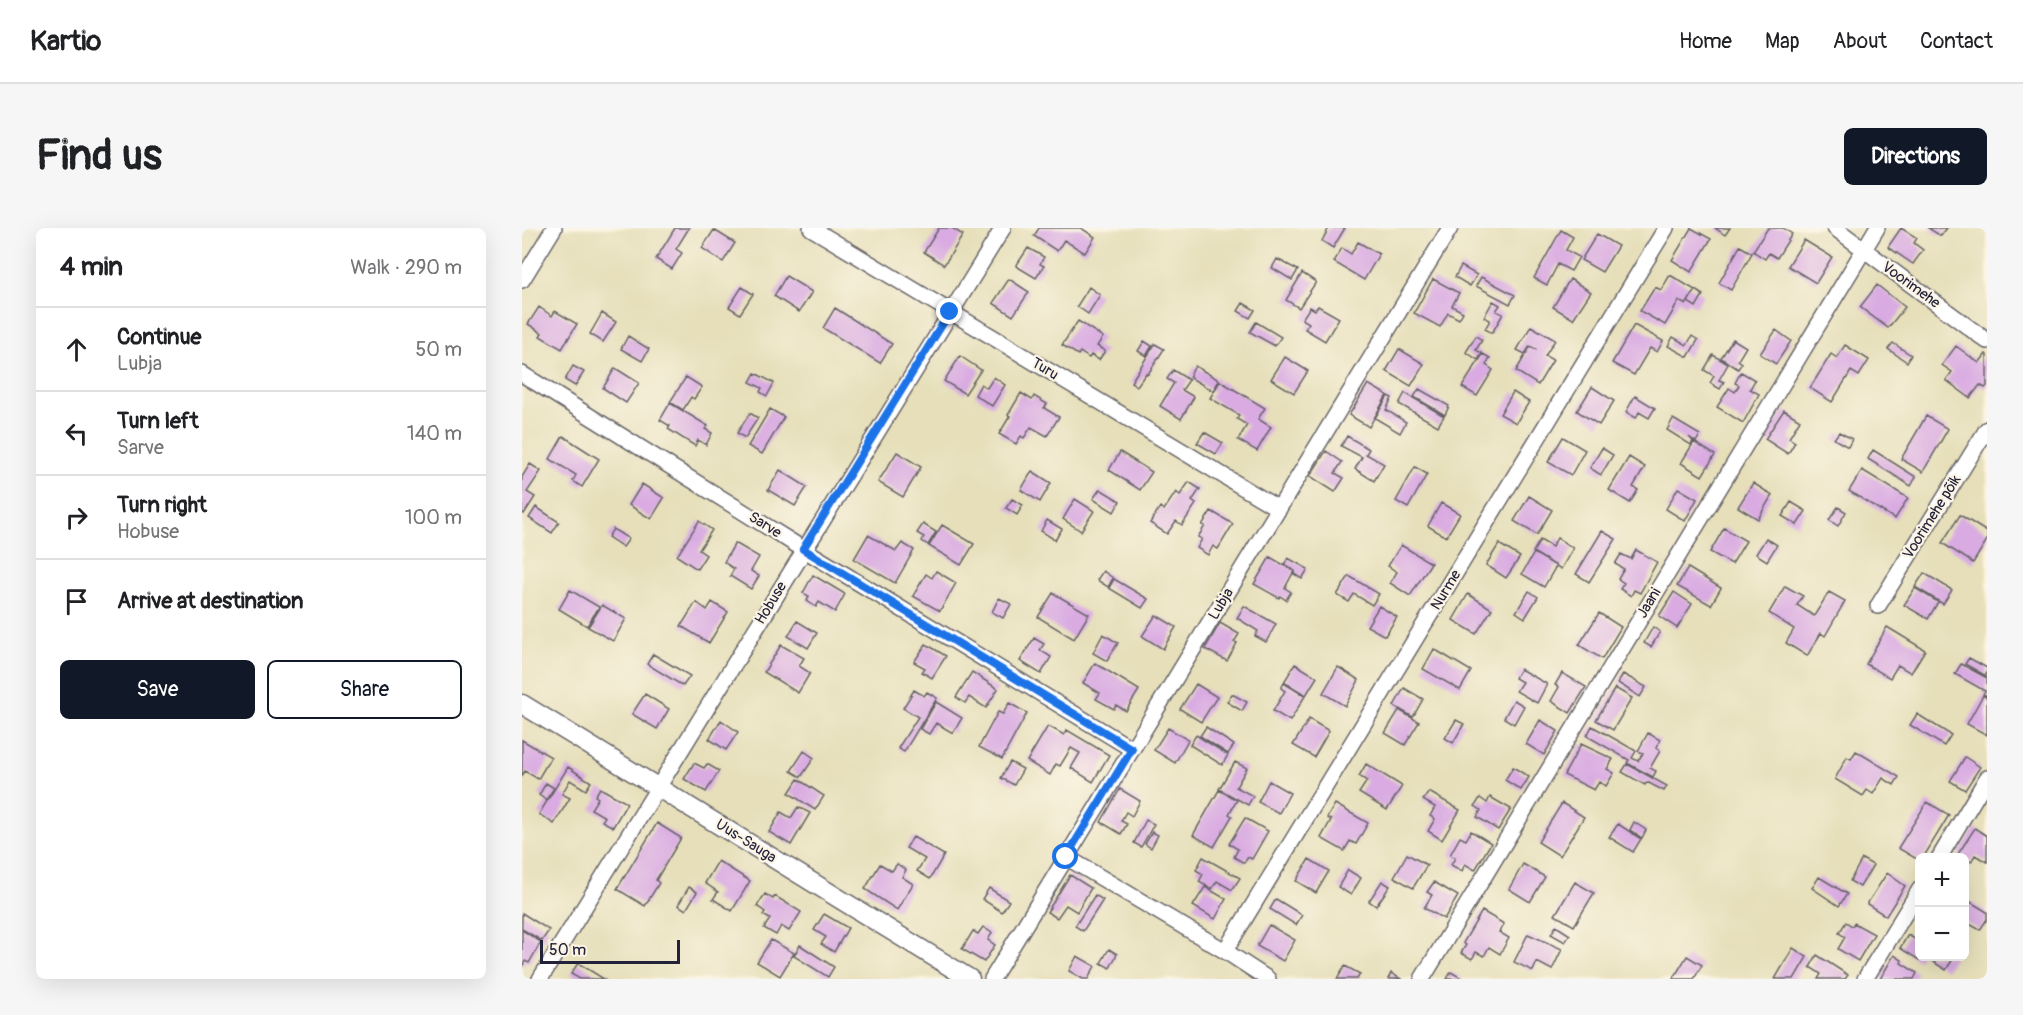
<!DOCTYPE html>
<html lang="en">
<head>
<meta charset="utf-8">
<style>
  :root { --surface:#fff; --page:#f6f6f6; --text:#202124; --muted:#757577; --line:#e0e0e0; --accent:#111827 }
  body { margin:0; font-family:Pangolin,sans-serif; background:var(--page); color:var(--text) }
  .controls { position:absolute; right:18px; bottom:18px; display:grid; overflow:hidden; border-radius:9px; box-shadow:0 6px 24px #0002 }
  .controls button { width:54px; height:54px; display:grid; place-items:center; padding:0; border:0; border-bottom:2px solid var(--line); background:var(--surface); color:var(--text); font:30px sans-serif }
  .scale { position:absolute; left:18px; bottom:15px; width:140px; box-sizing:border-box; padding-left:6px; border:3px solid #22223b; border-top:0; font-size:16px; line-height:21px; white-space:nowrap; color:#22223b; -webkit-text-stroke:4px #fcf5e5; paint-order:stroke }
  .stop { position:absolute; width:18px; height:18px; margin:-14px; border:4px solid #1a73e8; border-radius:50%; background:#fff }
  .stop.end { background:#1a73e8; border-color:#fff; box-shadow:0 2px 6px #0008 }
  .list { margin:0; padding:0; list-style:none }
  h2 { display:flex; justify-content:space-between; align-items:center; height:78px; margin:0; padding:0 24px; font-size:26px }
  h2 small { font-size:20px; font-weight:400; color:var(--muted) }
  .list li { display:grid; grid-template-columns:39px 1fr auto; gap:18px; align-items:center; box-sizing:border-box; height:84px; padding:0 24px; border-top:2px solid var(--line) }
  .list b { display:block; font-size:22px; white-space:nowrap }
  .list p { margin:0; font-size:20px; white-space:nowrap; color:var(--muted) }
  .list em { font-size:20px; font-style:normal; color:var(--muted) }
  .actions { display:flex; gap:12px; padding:18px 24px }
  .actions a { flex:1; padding:14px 0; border:2px solid var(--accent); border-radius:9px; text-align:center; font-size:21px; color:var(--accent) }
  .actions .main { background:var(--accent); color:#fff }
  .icon { flex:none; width:33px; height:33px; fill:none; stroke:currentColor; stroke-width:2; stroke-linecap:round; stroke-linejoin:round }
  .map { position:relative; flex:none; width:1465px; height:751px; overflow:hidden; border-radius:9px }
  header { display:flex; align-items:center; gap:36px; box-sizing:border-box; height:84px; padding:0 30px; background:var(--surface); border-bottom:2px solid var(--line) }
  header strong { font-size:28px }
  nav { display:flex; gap:33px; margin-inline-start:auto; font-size:21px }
  .intro { display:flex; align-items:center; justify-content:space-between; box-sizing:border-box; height:144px; padding:0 36px }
  h1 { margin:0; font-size:42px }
  .button { padding:15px 27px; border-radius:9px; background:var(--accent); color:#fff; font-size:21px; font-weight:700 }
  main { display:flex; gap:36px; padding:0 36px }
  aside { flex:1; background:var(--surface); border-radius:9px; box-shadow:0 6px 24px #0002 }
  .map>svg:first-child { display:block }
  .building { fill:#d9abe2 }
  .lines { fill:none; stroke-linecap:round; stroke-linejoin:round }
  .minor-casing { stroke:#676467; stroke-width:18 }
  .tertiary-casing { stroke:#676467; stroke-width:21 }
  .minor { stroke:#fff; stroke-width:15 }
  .tertiary { stroke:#fff; stroke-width:18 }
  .route { stroke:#1a73e8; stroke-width:8 }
  .labels { text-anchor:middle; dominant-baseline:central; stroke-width:4.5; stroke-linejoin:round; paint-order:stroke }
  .street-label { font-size:15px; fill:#22223b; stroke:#fcf5e5 }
</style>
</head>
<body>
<header>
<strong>Kartio</strong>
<nav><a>Home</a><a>Map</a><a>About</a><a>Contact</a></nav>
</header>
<div class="intro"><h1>Find us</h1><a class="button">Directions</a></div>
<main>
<aside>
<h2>4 min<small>Walk · 290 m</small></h2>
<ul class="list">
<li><svg class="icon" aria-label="ahead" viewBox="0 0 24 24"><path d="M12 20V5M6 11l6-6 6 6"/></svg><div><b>Continue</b><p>Lubja</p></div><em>50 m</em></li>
<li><svg class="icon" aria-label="left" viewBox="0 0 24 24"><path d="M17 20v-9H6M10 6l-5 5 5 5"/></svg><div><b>Turn left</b><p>Sarve</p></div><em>140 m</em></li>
<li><svg class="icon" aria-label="right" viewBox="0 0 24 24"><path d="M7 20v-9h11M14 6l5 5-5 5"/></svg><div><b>Turn right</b><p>Hobuse</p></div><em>100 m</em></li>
<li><svg class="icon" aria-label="arrive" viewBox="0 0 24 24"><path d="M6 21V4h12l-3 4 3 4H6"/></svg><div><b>Arrive at destination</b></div></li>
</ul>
<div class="actions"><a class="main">Save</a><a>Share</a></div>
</aside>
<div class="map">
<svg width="1465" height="751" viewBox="0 0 1465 751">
  <rect width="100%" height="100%" fill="#fcf5e5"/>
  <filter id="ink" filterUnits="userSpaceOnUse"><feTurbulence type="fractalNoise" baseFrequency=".0167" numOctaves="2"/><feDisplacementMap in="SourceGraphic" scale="12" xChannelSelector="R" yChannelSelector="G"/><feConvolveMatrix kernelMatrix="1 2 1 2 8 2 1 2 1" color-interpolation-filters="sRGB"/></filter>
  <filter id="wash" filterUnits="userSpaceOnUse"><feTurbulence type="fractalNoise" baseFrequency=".008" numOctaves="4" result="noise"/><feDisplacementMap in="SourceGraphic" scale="24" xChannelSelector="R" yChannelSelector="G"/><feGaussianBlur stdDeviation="1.35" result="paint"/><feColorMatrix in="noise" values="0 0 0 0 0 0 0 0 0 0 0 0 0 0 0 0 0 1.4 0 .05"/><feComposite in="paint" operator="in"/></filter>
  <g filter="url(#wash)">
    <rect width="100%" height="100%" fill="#e6dfba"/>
    <g id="blocks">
      <path class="building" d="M153,0H167L154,21L160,25L150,41L134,31Z
        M417,0H430L441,7L422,37L402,24Z
        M517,0H559L573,9L563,25L542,12L535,23L512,8Z
        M807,0H823L811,20L800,13Z
        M1169,0L1189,11L1169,44L1150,32Z
        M1193,0H1208L1203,7Z
        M1246,0H1261L1270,6L1255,30L1247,25L1243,31L1231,23Z
        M1379,0L1395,10L1392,15L1401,22L1391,36L1366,19Z
        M1406,0H1425L1419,8Z
        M192,2L213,15L201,34L180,20Z
        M1039,2L1051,9L1044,22L1057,29L1049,43L1036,36L1025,57L1012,50Z
        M1075,6L1096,18L1080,44L1059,32Z
        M1282,12L1310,29L1294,55L1266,38Z
        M836,14L857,26L842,52L812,34L820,20L829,26Z
        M1218,18L1230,25L1209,62L1197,55Z
        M506,20L522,29L518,36L522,38L514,50L494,38Z
        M755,31L776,42L770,52L750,40Z
        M939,38L955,47L948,58L933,49Z
        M780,45L794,54L777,80L764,72Z
        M1148,47L1173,62L1164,77L1157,73L1143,97L1118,83L1133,59L1139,62Z
        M264,48L290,64L277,84L252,68Z
        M959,49L993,67L988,76L954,58Z
        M487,51L507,64L491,88L471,75Z
        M911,51L937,65L930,78L941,84L937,91L926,85L918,99L892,85Z
        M1048,51L1069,64L1051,91L1031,79Z
        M1355,57L1383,79L1366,100L1338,79Z
        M220,59L231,66L218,86L207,79Z
        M567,59L578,67L566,86L555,78Z
        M1173,62L1181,67L1174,79L1166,74Z
        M971,73L978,77L974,83L981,86L970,105L963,101L968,92L962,89Z
        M721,75L733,82L728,90L716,83Z
        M796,78L817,90L803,113L783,101L787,95L780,91L788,79L793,82Z
        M17,79L30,88L33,83L55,96L40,121L18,108L20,105L6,96Z
        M313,80L370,116L358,135L301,100Z
        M80,85L94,94L81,114L68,106Z
        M556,93L581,109L575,118L583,123L577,132L569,127L567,130L558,124L556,127L540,117Z
        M734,94L759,109L753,118L728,104Z
        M1112,97L1141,113L1135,124L1128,120L1112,147L1090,135Z
        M1009,98L1033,112L1023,128L1031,132L1016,157L994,143L1008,119L1015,122L1008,118L1003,126L995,122Z
        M1254,102L1269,113L1254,136L1238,126Z
        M106,108L127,121L120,133L99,121Z
        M954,108L960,112L954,122L960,125L956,132L944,124Z
        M1170,108L1176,112L1166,129L1146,118L1151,109L1165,117Z
        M1211,111L1224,119L1216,132L1220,135L1216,141L1199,130Z
        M622,113L630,118L624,128L616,123Z
        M1371,115L1389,127L1385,134L1366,121Z
        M633,116L642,121L626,146L624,145L615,158L609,154Z
        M1323,117L1347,132L1337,148L1329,143L1310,174L1288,160L1309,126L1315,130Z
        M1434,118L1457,135L1464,126L1465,127V158L1463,160L1458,157L1448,170L1424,152L1430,144L1420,137Z
        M877,121L902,136L889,158L864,143Z
        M961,126L968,130L964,137L971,142L955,168L940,159Z
        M1191,127L1206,136L1197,152L1202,154L1198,161L1188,155L1192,148L1182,142Z
        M438,128L459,142L443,166L422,153Z
        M763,129L786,143L772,165L749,151Z
        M51,138L62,144L53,158L43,152Z
        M673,138L697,152L691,163L667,149Z
        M93,140L117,155L104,175L81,160Z
        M651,142L667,152L660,162L672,169L659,191L638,178L652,155L645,151Z
        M1219,144L1233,152L1228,161L1237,166L1221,195L1195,179L1207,160L1213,164L1217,157L1213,155Z
        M233,145L252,155L245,168L238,164L240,160L228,154Z
        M164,149L180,159L172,171L169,169L161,182L148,174Z
        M472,149L483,157L470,178L453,167L459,156L465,160Z
        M698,153L743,180L736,191L749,199L735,223L716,212L725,197L715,191L717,187L688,170Z
        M846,156L865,167L847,199L827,187Z
        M1070,159L1092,173L1077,197L1055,183Z
        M897,161L927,178L923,187L892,169Z
        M991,164L1007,174L994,195L978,186Z
        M499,165L510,172L512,168L525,176L522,180L537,189L525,208L509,199L502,210L499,208L494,216L477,206L488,188L486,187Z
        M883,165L922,188L916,198L877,176Z
        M866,168L870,170L864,182L884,194L878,205L853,190Z
        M1113,168L1133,180L1127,190L1117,184L1114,190L1104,184Z
        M148,175L186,198L183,201L190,205L184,217L176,212L173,218L146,201L148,198L138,192Z
        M248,181L262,189L240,226L226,218Z
        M1262,182L1278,192L1267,210L1273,214L1266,226L1243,211Z
        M228,185L236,190L223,210L215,205Z
        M1404,188L1426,201L1401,244L1379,231Z
        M1151,191L1178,207L1174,214L1167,209L1171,213L1169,217L1145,202Z
        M682,204L701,215L694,226L675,215Z
        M1317,204L1330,211L1326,219L1312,211Z
        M41,208L77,231L60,259L51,253L54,247L28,231Z
        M825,208L847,221L844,226L862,236L852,253L833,241L840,229L819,218Z
        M1041,209L1063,222L1049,247L1026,234Z
        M1172,214L1193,227L1180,248L1159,235Z
        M1080,220L1091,227L1079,247L1068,240Z
        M1351,222L1394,249L1389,258L1346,231Z
        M804,223L820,234L813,245L822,250L813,264L788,248Z
        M375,224L399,239L381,269L356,254Z
        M598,224L630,244L618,262L587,242Z
        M1107,229L1123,239L1111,259L1116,262L1108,275L1087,262Z
        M8,236L19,243L5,264L13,269L2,286L0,284V249Z
        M893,239L905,246L886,280L874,273Z
        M258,242L285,259L273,278L246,262Z
        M1340,242L1386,270L1373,291L1327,263Z
        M510,243L529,255L518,274L499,262Z
        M667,254L678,261L670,273L674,276L660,297L654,293L645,306L628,295L638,279L642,282L654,264L658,267Z
        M1231,255L1250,267L1236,291L1216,279Z
        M120,256L142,270L129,291L107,277Z
        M1156,260L1175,271L1163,293L1144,281Z
        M578,261L598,273L592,284L571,271Z
        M1007,268L1030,282L1015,307L992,293Z
        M490,271L501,277L495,287L484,280Z
        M553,271L572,283L559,303L541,291Z
        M1269,274L1284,283L1275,297L1260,288Z
        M919,275L938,286L924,309L906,298Z
        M14,279L37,294L30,305L7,290Z
        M1316,279L1324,284L1316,298L1307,292Z
        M689,283L711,296L696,321L691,318L686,327L675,320L680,311L676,309L683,298L680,297Z
        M1438,287L1465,304V312L1451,335L1420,315Z
        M525,292L540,301L533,312L519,303Z
        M177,293L190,302L177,322L184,327L175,341L155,328Z
        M401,296L414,304L406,317L400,313L402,309L395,305Z
        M420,297L452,316L439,337L407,318Z
        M1202,300L1224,313L1210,336L1188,324Z
        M91,301L107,311L101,319L86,309Z
        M1080,303L1094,311L1067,354L1054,346Z
        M346,307L374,323L380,315L392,322L373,355L332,331Z
        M1035,310L1051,320L1039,341L1011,324L1018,312L1030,319Z
        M1244,310L1255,317L1245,333L1234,326Z
        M213,315L237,329L229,343L237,348L229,361L208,348L212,341L202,334Z
        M977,316L998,329L984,350L964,337Z
        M879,317L909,335L888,368L868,355L875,344L866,338Z
        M1114,322L1135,334L1118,365L1112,362L1109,368L1098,361L1102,355L1096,351L1102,341L1093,336L1099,326L1109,331Z
        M1012,325L1034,338L1022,359L1000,346Z
        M748,329L772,343L763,360L769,364L764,372L758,368L757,370L732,356Z
        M766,330L786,341L780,351L772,346L773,343L762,337Z
        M1166,340L1199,360L1189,377L1155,358Z
        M414,343L434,355L418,383L391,368L404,346L410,350Z
        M581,343L591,350L586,359L575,352Z
        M1402,345L1430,362L1421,376L1393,359Z
        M291,347L323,366L313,384L297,374L294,379L285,373L287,368L281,365Z
        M827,348L857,366L850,377L832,366L827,374L815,367Z
        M592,351L626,371L620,380L587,360Z
        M1263,358L1281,368L1275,377L1292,388L1307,364L1323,373L1303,408L1299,405L1285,428L1264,415L1272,401L1247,385Z
        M1393,360L1416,374L1406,391L1382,377Z
        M48,362L77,379L65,398L37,381Z
        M1007,363L1016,369L1003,390L994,384Z
        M1152,364L1170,376L1155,400L1137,388Z
        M531,365L567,386L552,411L516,389Z
        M946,366L970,381L954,406L931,392Z
        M477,370L489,376L481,390L470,384Z
        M174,374L185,382L190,374L206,384L187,415L159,398Z
        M80,377L104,391L91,413L66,399Z
        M722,378L754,396L744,414L733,408L736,403L715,390Z
        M857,378L875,389L863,408L845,398Z
        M1077,385L1099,399L1080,431L1057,417Z
        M634,387L654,399L641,421L620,408Z
        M275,393L295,405L286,420L266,408Z
        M698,395L717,406L712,414L715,415L705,433L683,421Z
        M1131,399L1138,404L1129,419L1122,415Z
        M1365,399L1403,422L1389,445L1376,437L1368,450L1344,436Z
        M581,406L596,415L585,433L571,425Z
        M512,410L522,416L518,422L529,429L519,446L498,433Z
        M404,416L424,428L410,450L400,444L403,440L392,434Z
        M259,417L282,430L277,438L288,445L276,465L242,444Z
        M912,421L949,443L938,462L901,441Z
        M131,426L168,448L161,458L125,436Z
        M1447,430L1465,440L1464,448L1443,436Z
        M573,435L617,462L604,483L594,477L592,481L574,471L578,465L561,455Z
        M773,436L795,449L784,467L762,454Z
        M1439,436L1465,450V468L1461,466L1463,463L1433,446Z
        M816,439L837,452L823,478L801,465Z
        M998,441L1025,456L1015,475L994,463L1000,454L993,450Z
        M450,444L476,461L464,480L447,469L443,475L434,469Z
        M1040,445L1064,459L1048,485L1029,473L1037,459L1033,457Z
        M1101,446L1124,459L1118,469L1096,455Z
        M762,455L783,468L768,493L751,483L763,463L759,460Z
        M674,456L695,469L679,494L658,481Z
        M882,460L901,471L891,489L872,478Z
        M1093,460L1110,470L1091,502L1074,492Z
        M392,462L402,468L405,464L415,470L382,524L376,520L396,489L381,480Z
        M123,466L147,481L135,501L110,486Z
        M710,466L725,474L720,483L705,474Z
        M1461,467L1465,470V507L1445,496Z
        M992,472L1002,478L992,496L982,490Z
        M414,474L440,490L431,505L414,495L407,506L398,501Z
        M487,475L505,485L480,531L457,519L476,484L481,486Z
        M877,482L897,494L883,517L863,505Z
        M1395,486L1429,507L1422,518L1388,497Z
        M787,491L807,503L792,529L771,517Z
        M199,492L216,504L204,522L187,511Z
        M934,492L942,496L931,515L923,510Z
        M1018,492L1036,503L1022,527L1004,516Z
        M526,498L542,507L545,502L587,527L571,554L549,540L558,525L549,520L538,538L534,536L528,547L505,533Z
        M1070,498L1114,523L1110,530L1116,533L1121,525L1116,523L1126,505L1138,512L1134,520L1138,523L1128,540L1134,543L1131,549L1105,535L1107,532L1065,508Z
        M684,499L712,517L706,526L678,508Z
        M646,500L666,512L653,535L632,522Z
        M674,507L706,527L700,537L668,517Z
        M0,512L29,529L16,551L3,543L0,548Z
        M1059,516L1091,531L1085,541L1092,545L1084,558L1077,554L1072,562L1042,547Z
        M282,523L292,530L279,549L269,543Z
        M1334,523L1377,549L1372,557L1361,550L1351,566L1345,562L1341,568L1313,551L1325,529L1329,531Z
        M1443,529L1458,539L1443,562L1428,553Z
        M488,534L501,541L492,557L479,550Z
        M713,534L725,540L714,559L731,568L726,577L697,561Z
        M172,535L182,540L185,536L197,543L184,564L162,551Z
        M844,536L880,558L865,582L837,565L845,553L837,548Z
        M1105,536L1145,558L1142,563L1125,554L1123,557L1100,544Z
        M46,539L69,554L64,562L48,552L40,566L48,570L32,596L17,586Z
        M991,539L1007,549L999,562L983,552Z
        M276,551L302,568L293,582L267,565Z
        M747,553L768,565L757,585L736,574Z
        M24,555L32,560L24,572L17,567Z
        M78,560L105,575L91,599L80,593L83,589L69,581L76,570L73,568Z
        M598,561L618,573L610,588L604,584L599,593L605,596L599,606L579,594Z
        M697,562L715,572L707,586L710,588L692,619L671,607Z
        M907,564L938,582L920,612L906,603L913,591L908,588L913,579L901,572Z
        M968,569L989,581L976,602L955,589L959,582L953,578L958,570L965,575Z
        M1405,574L1427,587L1401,630H1398V633L1376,620Z
        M1040,575L1062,589L1038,628L1016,614Z
        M813,576L846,595L834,616L828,613L822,623L799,610L809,592L805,590Z
        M276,579L288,585L269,617L247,604L259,584L269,590Z
        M723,590L746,603L730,631L726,629L722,635L712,629L716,621L707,616Z
        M624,592L632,596L619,619L612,615Z
        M1112,594L1124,602L1120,610L1108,602Z
        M135,595L159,610L134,652L137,655L123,678L95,661Z
        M1096,596L1119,611L1111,624L1087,609Z
        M1453,600L1465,608V634L1453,627L1449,634L1436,626Z
        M949,603L969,615L953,642L943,636L940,643L929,637L933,630L928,627L938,609L944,612Z
        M630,604L636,607L629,620L623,616Z
        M391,609L422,627L408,651L395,643L403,631L384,620Z
        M885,626L905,637L891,660L872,649Z
        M681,629L718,650L710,662L695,653L690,661L677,654L681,646L674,642Z
        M787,631L807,643L794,665L774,653Z
        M1340,631L1351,637L1338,659L1328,653Z
        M196,633L228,653L210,683L191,671L196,664L183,655Z
        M358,636L370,643L375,636L384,642L380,649L391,656L375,682L343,661Z
        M1001,636L1023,649L1008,674L987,661Z
        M826,642L839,650L829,667L816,659Z
        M1365,645L1383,658L1364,688L1345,676Z
        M548,647L569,660L555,684L544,677L535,690L525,684Z
        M1297,649L1325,666L1317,678L1290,660Z
        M860,653L868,658L854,678L847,673Z
        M912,654L936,668L922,691L902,680L910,667L905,664Z
        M1053,654L1072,665L1052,698L1033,687Z
        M167,659L175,664L164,682L156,677Z
        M683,659L704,671L693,691L671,678Z
        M467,660L487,673L480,684L460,671Z
        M243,666L251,671L253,668L279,684L267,703L259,698L254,707L242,700L248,691L241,687L243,684L235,678Z
        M573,667L581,672L561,703L553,698Z
        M1442,670L1465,684V691L1458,702L1442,693Z
        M754,671L780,687L774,697L748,681Z
        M960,683L982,696L977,704L987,710L978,726L967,719L962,728L954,724L950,731L939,725L944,717L941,715Z
        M0,685L27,702L20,713L0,701Z
        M302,686L326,700L312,724L299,716L304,709L292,702Z
        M1324,694L1330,698L1332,695L1352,706L1336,733L1316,721L1323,709L1317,705Z
        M747,697L773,712L761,733L735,718Z
        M1034,698L1048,707L1043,714L1029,706Z
        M461,699L470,705L466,712L473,717L462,734L440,721L451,703L456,706Z
        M0,702L19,714L7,735L3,733L0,739Z
        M1006,706L1040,721L1030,742L1015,734L1011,743L992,734Z
        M1386,707L1398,714V728H1399L1397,732L1378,720Z
        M249,712L272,725L258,748L235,734Z
        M278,717L312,739L306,749L272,728Z
        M1271,720L1285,729L1272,751H1253Z
        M587,721L595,726L588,740L579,735Z
        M1295,727L1326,747L1323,751H1296L1299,746L1288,739Z
        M1372,727L1380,732L1379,735L1395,745L1392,751H1358Z
        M555,728L573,738L566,751H561L547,743Z
        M1165,728L1180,737L1172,751H1151Z
        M1402,728H1433L1424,742Z
        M56,735L82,751H58L49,746Z
        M823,738L838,746L835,751H815Z
        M929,744L941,751H925Z
        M869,745L879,751H866Z"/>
    </g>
  </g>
  <g filter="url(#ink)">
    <use href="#blocks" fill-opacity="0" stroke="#676467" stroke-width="1.5"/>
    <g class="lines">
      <defs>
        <path id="minor" d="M289,0L757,281
          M1313,0L1465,113
          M0,52L32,0
          M0,146L281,321L610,521
          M1356,378L1465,201
          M544,629L703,723L746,751
          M1417,630L1465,550
          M703,723L1144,0
          M18,751L481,0
          M470,751L928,0
          M900,751L1355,0
          M1343,751L1398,661"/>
        <path id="tertiary" d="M0,476L448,751"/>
      </defs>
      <use href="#minor" class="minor-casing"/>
      <use href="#tertiary" class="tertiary-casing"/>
      <use href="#minor" class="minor"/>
      <use href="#tertiary" class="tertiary"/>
    </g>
  </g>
  <g class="lines" filter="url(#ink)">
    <path class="route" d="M428,84L281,321L610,521L544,629"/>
  </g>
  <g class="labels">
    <g class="street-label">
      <text transform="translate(1389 57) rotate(36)">Voorimehe</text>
      <text transform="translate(523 141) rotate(31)">Turu</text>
      <text transform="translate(1410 289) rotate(-58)">Voorimehe põik</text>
      <text transform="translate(243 297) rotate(32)">Sarve</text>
      <text transform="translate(924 362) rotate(-59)">Nurme</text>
      <text transform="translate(249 375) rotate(-59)">Hobuse</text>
      <text transform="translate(1127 375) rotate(-59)">Jaani</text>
      <text transform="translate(699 376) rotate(-59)">Lubja</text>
      <text transform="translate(224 613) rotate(32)">Uus-Sauga</text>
    </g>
  </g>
</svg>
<div class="controls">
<button>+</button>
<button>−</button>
</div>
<div class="scale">50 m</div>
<div class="stop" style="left:544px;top:629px"></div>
<div class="stop end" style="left:428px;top:84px"></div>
</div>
</main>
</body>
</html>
